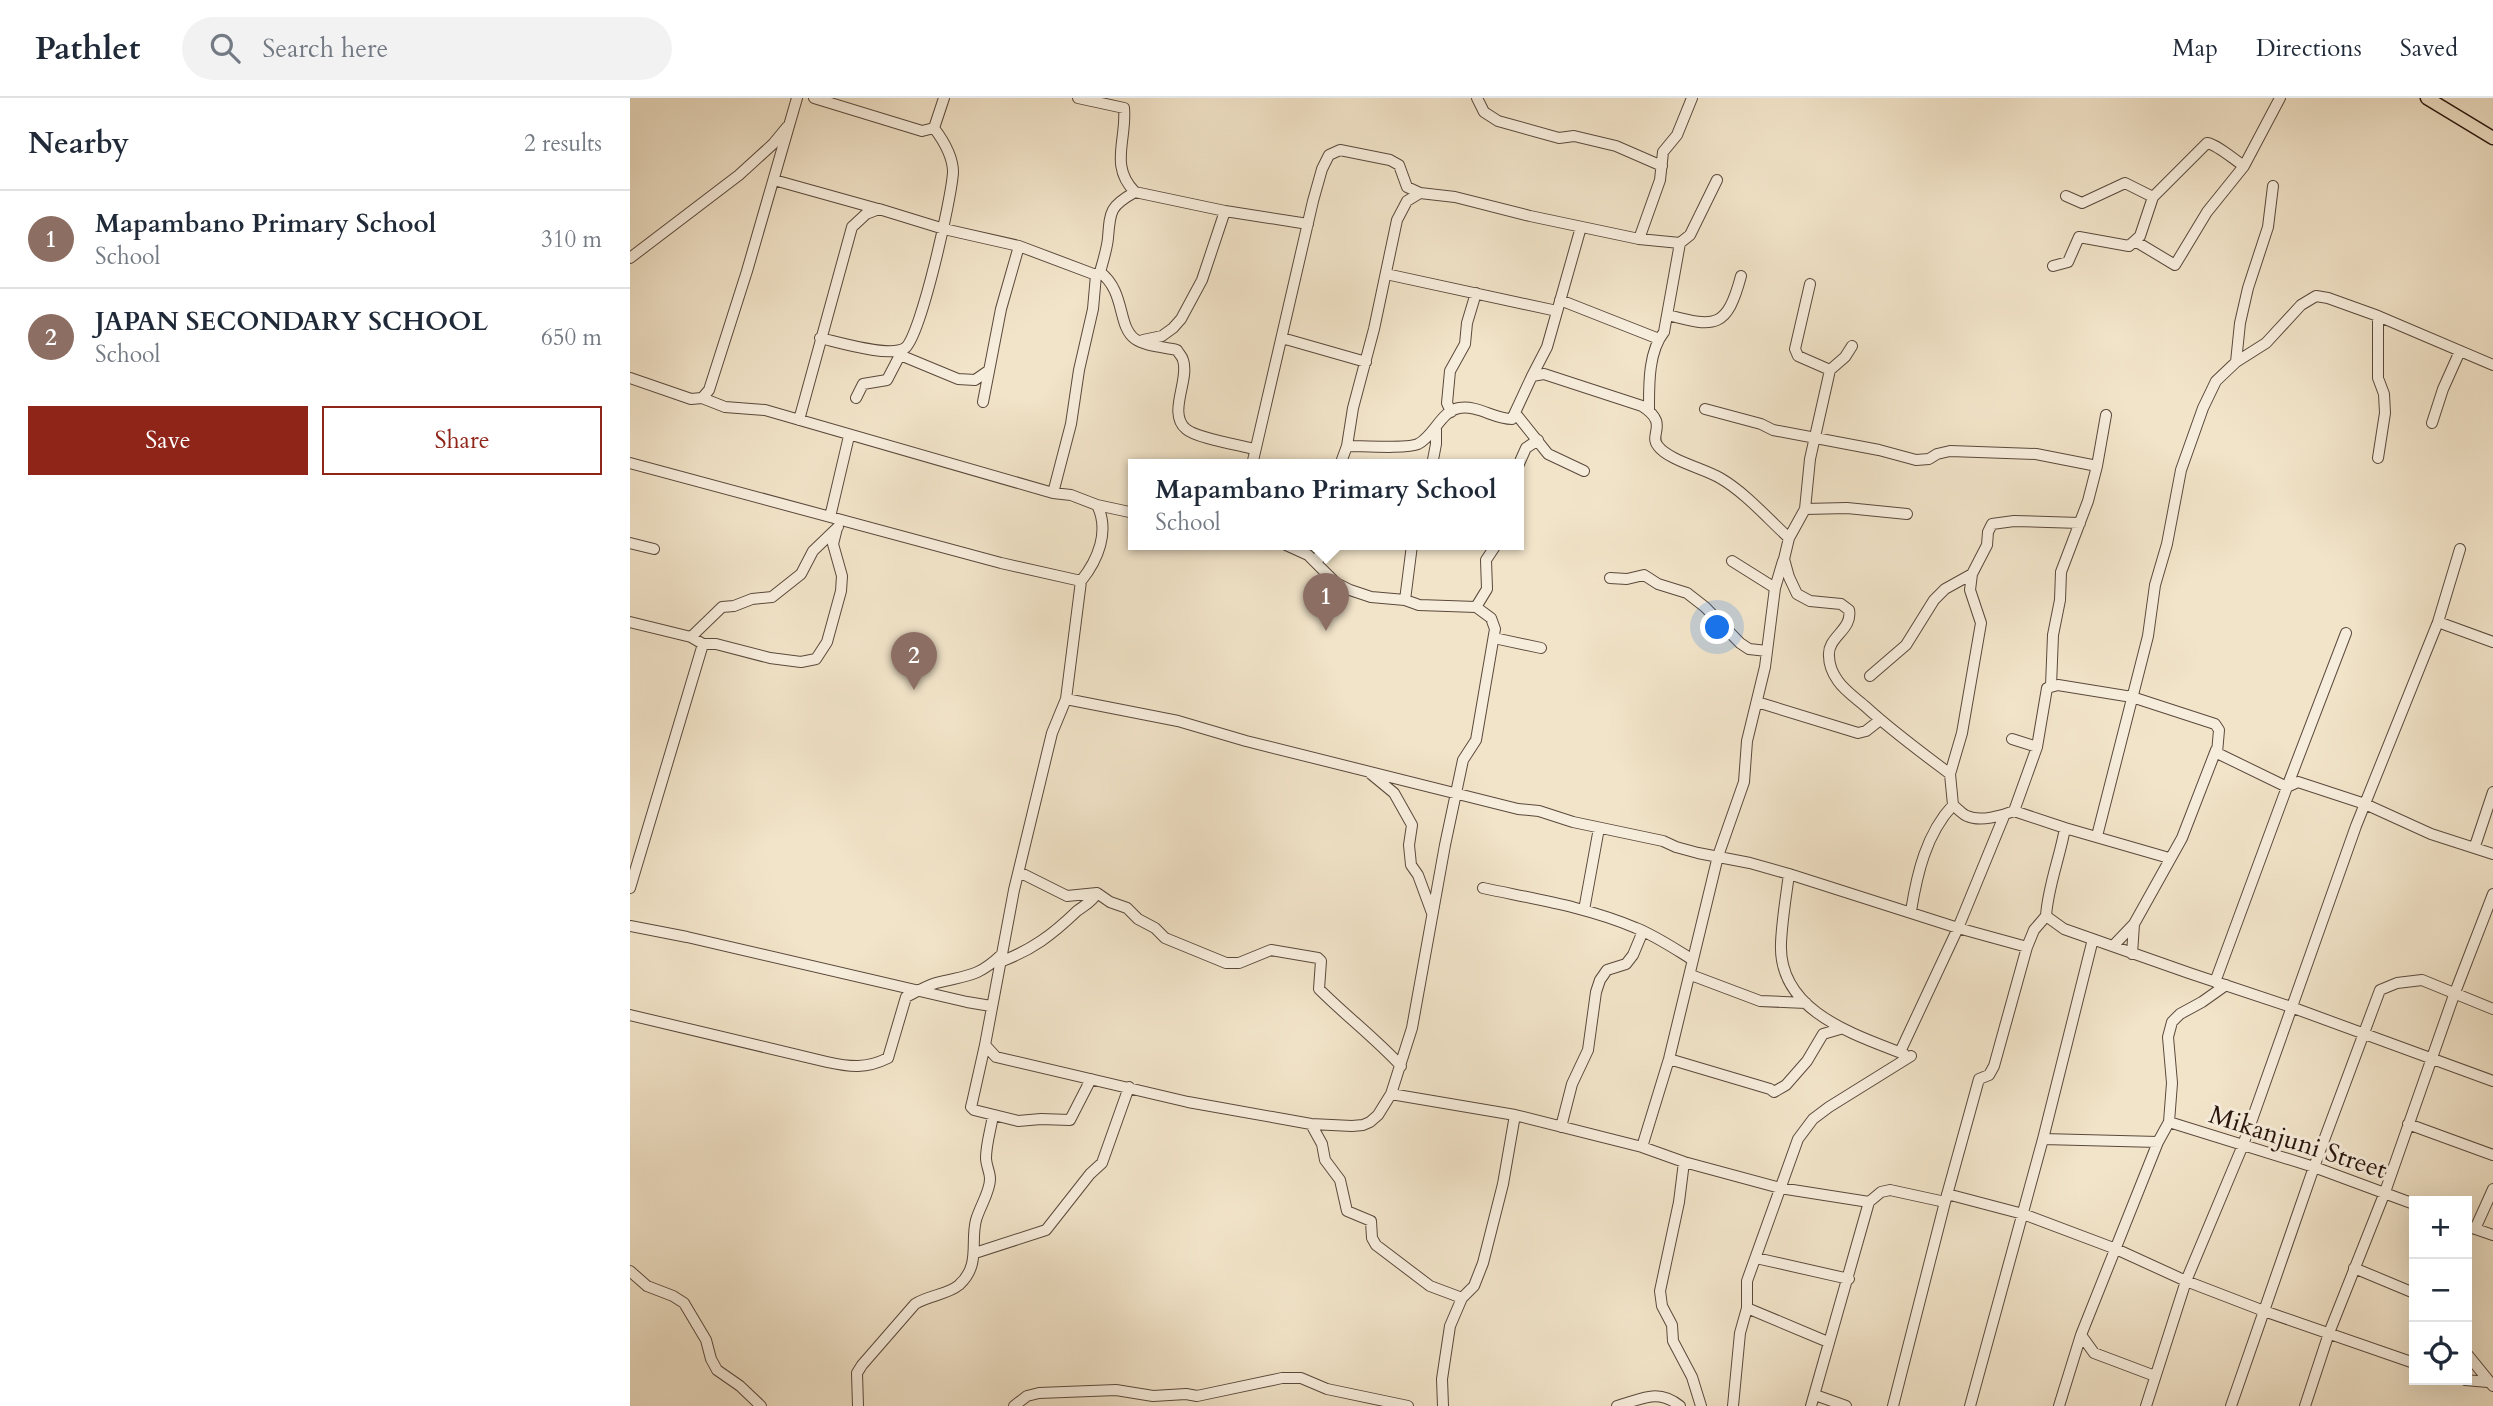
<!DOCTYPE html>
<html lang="en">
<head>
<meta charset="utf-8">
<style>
  :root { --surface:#fff; --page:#f2f2f3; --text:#1f2937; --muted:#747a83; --line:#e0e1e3; --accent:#8f2418 }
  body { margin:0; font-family:Cardo,serif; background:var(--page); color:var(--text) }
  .controls { position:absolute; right:21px; bottom:21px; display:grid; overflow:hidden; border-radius:0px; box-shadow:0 7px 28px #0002 }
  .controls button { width:63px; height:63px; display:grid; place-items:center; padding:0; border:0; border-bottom:2px solid var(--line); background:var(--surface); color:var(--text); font:35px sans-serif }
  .you { position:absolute; left:1088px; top:530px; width:24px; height:24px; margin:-18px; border:5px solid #fff; border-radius:50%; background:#1a73e8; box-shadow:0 0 0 10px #1a73e833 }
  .badge { display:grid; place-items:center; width:46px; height:46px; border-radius:50%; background:var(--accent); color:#fff; font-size:23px; font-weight:700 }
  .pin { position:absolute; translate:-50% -58px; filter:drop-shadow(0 2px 4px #0008) }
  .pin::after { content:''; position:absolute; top:37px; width:24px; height:21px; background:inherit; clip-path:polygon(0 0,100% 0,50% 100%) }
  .popup { position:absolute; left:498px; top:361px; width:396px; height:91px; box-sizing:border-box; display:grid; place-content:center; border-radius:0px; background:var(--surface); filter:drop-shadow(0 2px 5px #0005); font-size:23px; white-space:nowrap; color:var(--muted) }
  .popup b { font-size:26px; color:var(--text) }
  .popup::after { content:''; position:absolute; left:50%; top:100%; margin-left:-14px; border:14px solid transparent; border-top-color:var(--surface) }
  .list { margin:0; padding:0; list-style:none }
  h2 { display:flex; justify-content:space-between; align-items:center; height:91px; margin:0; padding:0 28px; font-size:30px }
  h2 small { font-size:23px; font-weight:400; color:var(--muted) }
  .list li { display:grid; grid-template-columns:46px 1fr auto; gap:21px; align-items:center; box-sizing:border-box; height:98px; padding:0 28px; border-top:2px solid var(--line) }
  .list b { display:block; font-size:26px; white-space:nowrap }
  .list p { margin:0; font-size:23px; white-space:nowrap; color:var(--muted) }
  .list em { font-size:23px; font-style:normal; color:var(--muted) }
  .actions { display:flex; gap:14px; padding:21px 28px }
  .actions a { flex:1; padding:16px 0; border:2px solid var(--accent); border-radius:0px; text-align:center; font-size:24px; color:var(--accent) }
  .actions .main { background:var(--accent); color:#fff }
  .icon { flex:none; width:38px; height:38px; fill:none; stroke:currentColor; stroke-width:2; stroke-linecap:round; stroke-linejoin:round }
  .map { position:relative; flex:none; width:1863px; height:1308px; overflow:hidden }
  header { display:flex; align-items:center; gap:42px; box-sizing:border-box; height:98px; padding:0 35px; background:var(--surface); border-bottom:2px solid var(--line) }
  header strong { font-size:33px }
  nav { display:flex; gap:38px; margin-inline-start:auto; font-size:24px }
  .search { width:490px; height:63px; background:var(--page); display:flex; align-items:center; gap:18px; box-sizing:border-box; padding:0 24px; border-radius:38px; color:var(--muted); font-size:26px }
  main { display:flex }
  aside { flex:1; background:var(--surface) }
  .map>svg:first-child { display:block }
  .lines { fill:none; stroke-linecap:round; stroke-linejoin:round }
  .minor-casing { stroke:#5a493c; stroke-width:12 }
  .major-casing { stroke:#28150d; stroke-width:15 }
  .minor { stroke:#f7eddc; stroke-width:10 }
  .major { stroke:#f2e4c9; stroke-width:12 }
  .labels { text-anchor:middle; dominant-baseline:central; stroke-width:6; stroke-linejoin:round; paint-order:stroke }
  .street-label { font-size:26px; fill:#28150d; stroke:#f7eddc }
</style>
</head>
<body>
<header>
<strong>Pathlet</strong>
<div class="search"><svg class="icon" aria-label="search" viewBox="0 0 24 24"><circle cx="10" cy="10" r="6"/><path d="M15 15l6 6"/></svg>Search here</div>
<nav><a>Map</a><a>Directions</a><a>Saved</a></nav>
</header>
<main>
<aside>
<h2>Nearby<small>2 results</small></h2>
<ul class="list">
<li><span class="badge" style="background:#8d6e63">1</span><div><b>Mapambano Primary School</b><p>School</p></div><em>310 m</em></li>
<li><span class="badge" style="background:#8d6e63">2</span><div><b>JAPAN SECONDARY SCHOOL</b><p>School</p></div><em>650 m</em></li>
</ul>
<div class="actions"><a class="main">Save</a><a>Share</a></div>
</aside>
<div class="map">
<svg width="1863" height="1308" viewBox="0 0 1863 1308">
  <rect width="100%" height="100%" fill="#f2e4c9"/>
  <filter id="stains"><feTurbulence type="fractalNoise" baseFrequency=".00286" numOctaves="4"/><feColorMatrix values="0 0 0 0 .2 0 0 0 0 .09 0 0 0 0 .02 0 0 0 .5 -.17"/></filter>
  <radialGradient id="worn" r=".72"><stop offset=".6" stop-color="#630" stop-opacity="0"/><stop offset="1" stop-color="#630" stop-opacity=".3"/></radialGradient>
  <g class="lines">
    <defs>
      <path id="minor" d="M184,0L292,33L304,30L314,0
        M448,0L494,10C497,42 479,68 505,94L595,113L678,126
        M847,0L854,14L868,23L929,40L944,38L986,48L1032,68
        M144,82L248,111
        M1436,98L1452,105L1495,85L1523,99
        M1009,141L1030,82L1033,54L1047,37L1062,0
        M1505,143L1545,167L1577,114L1614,68L1650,0
        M0,160L109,77L143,46L157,29
        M1423,168L1438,164L1449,139L1499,148L1510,138L1523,99L1577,45C1588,47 1603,61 1614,68
        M470,174C473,163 477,151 478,140C480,113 480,108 505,94
        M756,176L927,213
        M1180,186L1165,251L1168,258L1200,272
        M930,202L1029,241
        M1038,217C1086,230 1097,230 1111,178
        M190,240C208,244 260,260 275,250C291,238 322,98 323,74C323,58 313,42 304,30
        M652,240L736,264
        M513,242L532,238L543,230L551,221L572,182L595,113
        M1222,248L1215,259L1200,272L1180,361L1175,411L1159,440L1154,461L1159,479L1167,496L1180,503L1211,506L1219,512C1223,532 1197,539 1199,558C1199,567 1203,576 1208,583C1215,593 1227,601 1236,609C1262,633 1291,654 1320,676L1323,707C1327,710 1332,716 1337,718C1350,724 1372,718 1384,713L1435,730C1430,759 1418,788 1416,818L1434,831L1559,875L1661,909L1863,983
        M273,251L270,257L328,281L345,282L358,273
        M1606,264L1610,225L1618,190L1638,129L1643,88
        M902,278L917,249L951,129
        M0,280L61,301L72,300L79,292L117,173L167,0
        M226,300L233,286L257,282L270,257
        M353,304L371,211L389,148
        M1075,311L1131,326L1143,332L1249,352L1286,362L1299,361L1307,356L1320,353L1406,356L1467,368
        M1019,312C1019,288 1018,254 1034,234L1050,145L1060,137L1087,82
        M821,314L817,305L820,273L835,246L837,225L846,195
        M886,316L918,356L954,373
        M169,322L222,129L236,116L249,111L314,131L389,148L466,177L470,174C496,194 487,228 505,241C515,248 534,249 547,252C549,256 552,258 553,262C560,282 537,315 556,331C566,340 609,347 624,351
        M1802,325L1813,291L1830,253
        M717,348C732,348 777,351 788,346C804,338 811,313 829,310C848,307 864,321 882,321L902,278L914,276L1012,308C1040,326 1018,336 1028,348C1038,362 1075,371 1090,380C1116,395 1138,421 1159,440
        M1748,360L1755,315L1754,296L1748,280V218
        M0,365L371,465L451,483C468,462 480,433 467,407L441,397L423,395L135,312L95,309L72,300
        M622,367L683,103L692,71L699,57L710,52L760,62L769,67L777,89L790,95
        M710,367L717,348L723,310L744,231L767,122L777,103L790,95L825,99L900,118L1009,141L1050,145
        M802,367L806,346V331
        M888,368L896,350L908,342
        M423,395L441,326L449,272L463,211L466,177
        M467,407L504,415
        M1175,411L1217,410L1277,416
        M200,419L219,338
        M0,445L24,451
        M1102,463L1145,490
        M687,466L692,447
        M980,480L997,481L1014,477L1028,486L1057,495L1075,509L1110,545L1119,551L1137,553
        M451,483L436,601L422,635L384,792L355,947L366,959L558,1004L681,1026L722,1028L733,1027L740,1024L748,1017L761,996L782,930L815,747L833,662L846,642L865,531L861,520L846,509L789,507L775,502L741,499L720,492L706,485L678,457L656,447
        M775,502L782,447
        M846,509L857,491L856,462L866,447
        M0,524L61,539L73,546H86L140,560L171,564L186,561L197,544L211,493L212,478L203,446L207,430
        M1808,524L1863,544
        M61,539L92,509L104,508L122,501L142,499L171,476L183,453L208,429
        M864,540L911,550
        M1240,578L1276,547L1304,502L1315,491L1342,476L1357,447L1358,434L1362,426L1384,423L1450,425
        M1421,588L1423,537L1430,502L1431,474L1458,403L1467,368L1476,317
        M436,601L548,623L616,643L888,711L909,713L943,724L1033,743L1046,749L1068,755L1120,765L1159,776L1328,830L1397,849
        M1127,604L1228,635L1236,633L1250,622
        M1382,641L1407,649
        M741,676L764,695L782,727L779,747L781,767L788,777L802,815
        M1320,676L1332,635L1351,525L1340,492L1342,476
        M1384,713L1407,649L1417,590L1428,587L1502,599L1585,626L1589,632L1587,655L1657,689L1716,535
        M1435,730L1539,760
        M1467,738L1518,538L1525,487L1537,446L1551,372L1573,310L1586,283L1606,264L1636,245L1671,207L1686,198L1698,200L1748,218L1863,267
        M1845,748L1863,694
        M389,774L437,798L467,795L480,804L497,810L508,821L525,830L535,840L596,865H609L641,852L688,860L691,863L689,891C716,918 745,940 771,968
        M1159,776C1156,799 1152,822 1151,845C1148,913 1223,936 1274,956
        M0,790L73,546
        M853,790C904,801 957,809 1006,830C1026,838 1045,851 1063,862
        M954,812L969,730
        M1281,813C1287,776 1296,736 1323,707
        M0,828L57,839L337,904L361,908
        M1483,848L1504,826
        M1502,856L1504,826L1552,740L1586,652
        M370,864C402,852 422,837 447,813C455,807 462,804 467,795
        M1061,877L1130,903L1176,905
        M1585,884L1657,689L1668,684L1735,706L1801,736L1863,756
        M0,917L197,964C220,969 236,971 258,960L276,899C286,894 296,888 306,885C336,877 347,880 371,857
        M355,947L342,1005L341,1009L344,1012L388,1023L411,1021L440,1022L461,981
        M1270,954L1328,830L1374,718
        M1039,961L1140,991L1144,994L1156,987L1177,963L1193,936L1210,931
        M761,996L885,1017L1012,1049L1054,1064L1150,1090L1239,1104
        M1539,1024L1684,1069L1784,1106
        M681,1026L692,1046L695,1062L710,1082L717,1113L741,1123L742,1140L746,1147L800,1188L832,1200
        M1778,1026L1863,1057
        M931,1029L942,986L958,952L966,894L970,882L977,872L996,866L1003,857L1013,833
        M1413,1041L1528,1044
        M1012,1049L1039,961L1088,758L1114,684L1117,643L1135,569L1145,490L1153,463
        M1054,1064L1049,1104L1030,1193L1032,1208L1042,1227L1043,1243L1062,1279L1071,1308
        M1317,1096L1393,1116L1486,1151L1556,1183L1634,1213L1784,1265
        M1837,1128L1863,1137
        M1845,1131L1863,1091
        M345,1155L416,1132L460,1076L472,1065L499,989
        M1126,1160L1219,1181
        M1724,1170L1784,1195
        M0,1173L17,1188L43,1198L54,1205L76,1242L81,1261L87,1272L110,1288L131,1308
        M1451,1237L1464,1255L1525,1278
        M1198,1244L1117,1210V1183L1168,1041L1183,1021L1199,1009L1281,958
        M1837,1256L1863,1288
        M1835,1282L1858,1284
        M1185,1297L1216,1308
        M228,1308L227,1275L232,1267L285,1206C299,1197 317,1197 329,1187C351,1167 340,1145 346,1122C350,1108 360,1094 360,1081C360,1074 356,1067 356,1060C356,1046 361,1031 363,1017
        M384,1308L397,1298L409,1295L486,1292L523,1298L556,1296L567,1298L652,1280H671L697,1291L778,1308
        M813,1308L812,1281L820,1228L832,1200L844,1188L853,1165L873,1086L885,1017
        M987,1308C1012,1301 1028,1290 1050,1308
        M1103,1308L1110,1235L1117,1210
        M1181,1308L1239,1104L1251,1094L1260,1092L1315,1104
        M1263,1308L1315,1104L1349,981L1359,977L1364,968L1397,849L1404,832L1416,818
        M1340,1308L1413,1041L1463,841
        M1429,1308L1451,1237L1528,1044L1539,1024L1542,985L1538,939L1542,924L1550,916L1572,904L1596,887
        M1516,1308L1556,1183L1613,1047L1726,728L1808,524L1830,451
        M1601,1308L1684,1069L1750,892L1767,885L1792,882L1863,911
        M1675,1308L1699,1235L1755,1094L1824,897L1863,796"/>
      <path id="major" d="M1797,0L1863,40"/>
    </defs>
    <use href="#minor" class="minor-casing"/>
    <use href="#major" class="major-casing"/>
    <use href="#minor" class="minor"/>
    <use href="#major" class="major"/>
  </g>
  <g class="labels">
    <g class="street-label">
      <text transform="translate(1668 1044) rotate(18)">Mikanjuni Street</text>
    </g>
  </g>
  <rect width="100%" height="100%" filter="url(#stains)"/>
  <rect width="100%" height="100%" fill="url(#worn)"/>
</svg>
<div class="controls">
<button>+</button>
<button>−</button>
<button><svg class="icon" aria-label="locate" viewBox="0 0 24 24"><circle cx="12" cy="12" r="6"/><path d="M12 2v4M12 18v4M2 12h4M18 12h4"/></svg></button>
</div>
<div class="you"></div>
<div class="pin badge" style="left:696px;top:533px;background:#8d6e63">1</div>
<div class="popup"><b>Mapambano Primary School</b>School</div>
<div class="pin badge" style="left:284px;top:592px;background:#8d6e63">2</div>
</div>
</main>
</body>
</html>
